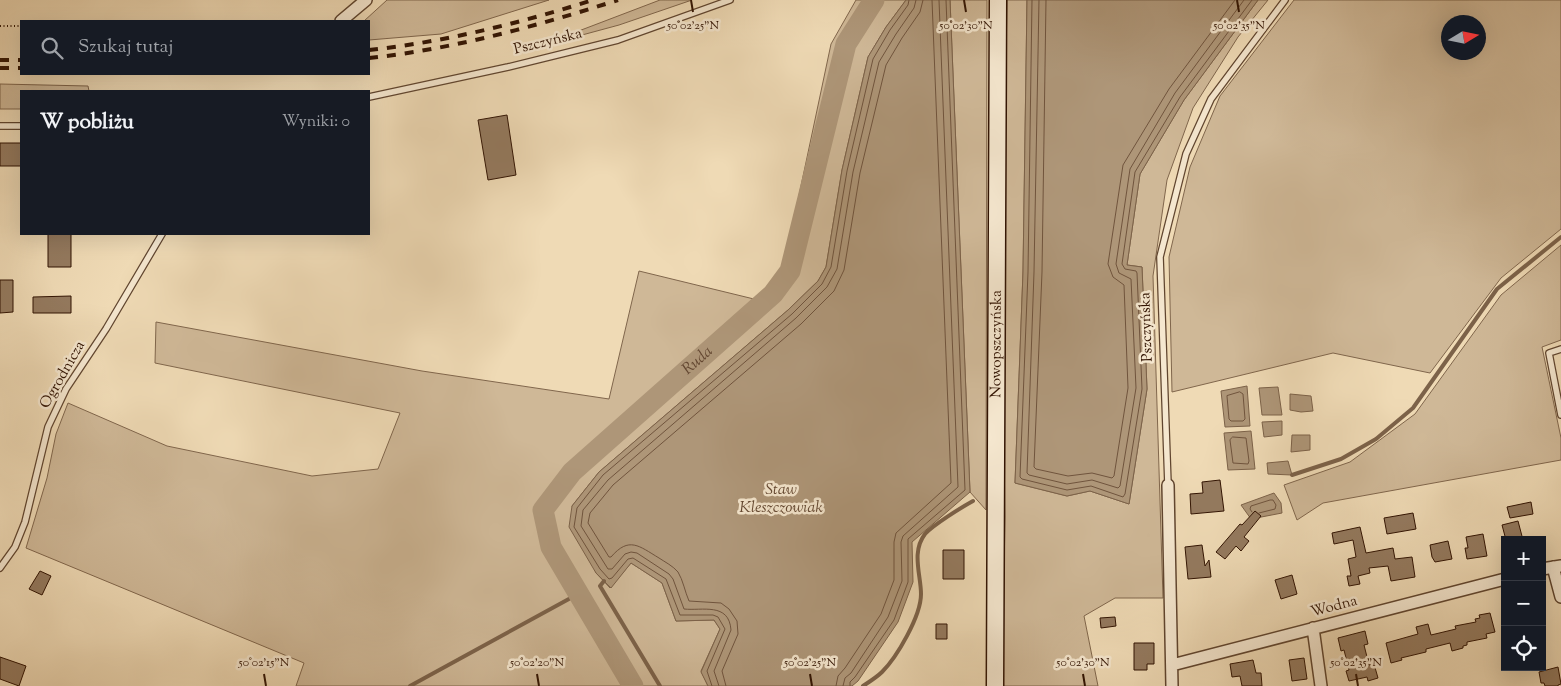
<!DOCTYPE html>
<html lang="pl">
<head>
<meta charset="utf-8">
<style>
  :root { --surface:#171b24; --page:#242831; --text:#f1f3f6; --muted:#9ea1a6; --line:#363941 }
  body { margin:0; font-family:"Sorts Mill Goudy",serif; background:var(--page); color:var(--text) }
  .controls { position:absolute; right:15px; bottom:15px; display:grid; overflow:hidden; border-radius:0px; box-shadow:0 5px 20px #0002 }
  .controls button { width:45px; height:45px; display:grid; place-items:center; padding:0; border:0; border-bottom:1px solid var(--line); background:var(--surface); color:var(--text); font:25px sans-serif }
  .compass { position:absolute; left:1441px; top:15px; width:45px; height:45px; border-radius:50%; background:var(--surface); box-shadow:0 5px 20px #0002; rotate:80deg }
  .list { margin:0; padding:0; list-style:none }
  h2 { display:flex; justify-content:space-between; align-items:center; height:65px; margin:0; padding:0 20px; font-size:21px }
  h2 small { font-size:16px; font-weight:400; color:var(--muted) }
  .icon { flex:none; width:28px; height:28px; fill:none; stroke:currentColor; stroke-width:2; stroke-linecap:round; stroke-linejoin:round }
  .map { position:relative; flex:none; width:1561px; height:686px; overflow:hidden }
  .search { position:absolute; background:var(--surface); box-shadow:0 5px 20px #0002; left:20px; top:20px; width:350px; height:55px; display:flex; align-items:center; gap:12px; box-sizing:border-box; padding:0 18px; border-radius:0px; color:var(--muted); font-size:19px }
  .panel { position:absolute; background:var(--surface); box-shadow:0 5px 20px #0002; left:20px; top:90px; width:350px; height:145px; border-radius:0px }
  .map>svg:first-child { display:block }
  .green { fill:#cfb897; stroke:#80664c; fill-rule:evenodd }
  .water { fill:#ae9678; stroke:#7c6249 }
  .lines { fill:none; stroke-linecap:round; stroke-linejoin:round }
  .shore { stroke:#70543d; stroke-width:1 }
  .stream { stroke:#7c6249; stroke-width:4 }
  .river { stroke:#ae9678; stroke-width:21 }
  .building { fill:#947a5f; stroke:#311302 }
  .service-casing { stroke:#60452f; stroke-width:8 }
  .minor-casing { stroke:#60452f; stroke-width:14 }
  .secondary-casing { stroke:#311302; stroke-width:19 }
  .path { stroke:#311302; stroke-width:2; stroke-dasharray:1 2.5; stroke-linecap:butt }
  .service { stroke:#f5e7cf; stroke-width:5.5 }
  .minor { stroke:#f5e7cf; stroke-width:11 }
  .secondary { stroke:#f5e7cf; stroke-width:16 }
  .rail { stroke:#311302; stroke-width:4; stroke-dasharray:9 9; stroke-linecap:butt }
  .ticks { fill:none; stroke:#311302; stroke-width:2 }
  .labels { text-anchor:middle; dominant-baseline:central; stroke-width:5; stroke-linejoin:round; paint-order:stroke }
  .street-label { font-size:15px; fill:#311302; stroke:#f5e7cf }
  .water-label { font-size:16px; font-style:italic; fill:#634731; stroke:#f5e7cf }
  .ticks-label { font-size:12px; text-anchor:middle; fill:#311302; stroke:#f5e7cf; stroke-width:5; stroke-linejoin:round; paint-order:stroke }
</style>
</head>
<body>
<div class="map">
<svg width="1561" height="686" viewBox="0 0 1561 686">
  <rect width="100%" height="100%" fill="#efdab5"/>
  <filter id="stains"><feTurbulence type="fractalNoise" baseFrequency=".004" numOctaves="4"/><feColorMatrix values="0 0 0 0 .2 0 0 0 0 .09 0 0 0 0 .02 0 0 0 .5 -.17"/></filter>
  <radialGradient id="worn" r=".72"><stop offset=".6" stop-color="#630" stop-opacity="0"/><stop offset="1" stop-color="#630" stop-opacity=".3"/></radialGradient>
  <path class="green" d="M387,0H549L441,34L369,40V21H364Z
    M660,0H692L619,25L534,48Z
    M856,0H906L886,27L868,57L842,170L826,267L818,281L788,310L599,472L572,506L596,573L610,588L631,563L662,583L676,621L714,620L720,629L701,671L708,686H296L304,663L26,548L47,478L56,434L68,403L167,446L312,476L378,469L400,413L155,363L156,322L422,371L609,399L639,271L758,300L783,271L831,44Z
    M950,0H987L986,510L970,492Z
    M1007,0H1027L1023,272L1015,483L1067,496L1090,491L1129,504L1147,389L1142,267L1127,265L1140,174L1184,100L1258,0H1268L1238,37L1193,108L1167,180L1153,276L1163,598H1115L1084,616L1098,686H1002L1005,517L1002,311Z
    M1294,0H1561V229L1501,278L1430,373L1333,353L1172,392L1169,257L1190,167L1220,96ZM1448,22H1478V52H1448Z
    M0,84L88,86L89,91H21V109H0Z
    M1561,245V340L1542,347L1561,438V460L1323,503L1297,520L1284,485L1350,462L1415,414L1501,295Z"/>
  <path class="water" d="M906,0H950L970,492L912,542L913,582L898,622L858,681L852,686H708L701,672L720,629L714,620L676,621L662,583L631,563L611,588L596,573L569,527L572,506L599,472L788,310L818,281L826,267L842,170L868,57L886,27Z
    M1027,0H1258L1184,100L1140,174L1127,265L1142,267L1147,389L1129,504L1090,491L1067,496L1015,483L1023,272Z
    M1247,386L1250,426L1225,427L1221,391Z
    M1278,387L1282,415H1262L1259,388Z
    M1290,394L1311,396L1313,411L1301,412L1290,410Z
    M1282,421V435L1264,437L1262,422Z
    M1251,431L1255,469L1228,470L1224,433Z
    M1292,435H1310V450L1291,452Z
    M1288,461L1292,475L1268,474L1267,463Z
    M1274,493L1281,503L1282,513L1251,519L1241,505Z"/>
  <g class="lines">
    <path class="shore" d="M1032,0L1028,272L1020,477L1022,479L1067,490L1091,486L1123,497L1125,494L1142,389L1137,273L1136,271L1125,269L1122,264L1135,172L1180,97L1252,0
      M1039,0L1034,272L1027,473L1029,475L1067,484L1092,480L1118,488L1120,486L1136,388L1131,279L1119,273L1116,264L1130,169L1175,93L1244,0
      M1046,0L1042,272L1034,467L1036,469L1068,476L1092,473L1112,478L1114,476L1128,388L1124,285L1113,277L1108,264L1123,165L1169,89L1235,0
      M1240,392L1243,394L1245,419L1243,421H1231L1229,419L1227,396Z
      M1233,437L1246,438L1249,461L1248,464L1233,463L1230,440Z
      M1252,512L1250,509L1251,506L1270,500H1273L1276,505L1275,509L1259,513
      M712,686L707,671L725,629L718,617L713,615H680L666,579L633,558L628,559L612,578L609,579L600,569L574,527L577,508L603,475L792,314L822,284L831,267L847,171L873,59L890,30L908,5L909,0
      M719,686L714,671L731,630C729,602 702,611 684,609L673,579L669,574L637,553L631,552L625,554L612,569H608L581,526L583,510L608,480L796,318L827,287L837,269L853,172L879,62L896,34L914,8L916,0
      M726,686L722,671L738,634L737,621L729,609L721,603L689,601C685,592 683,580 678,572C673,566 665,562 659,558C639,546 629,536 611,557H609L588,523L590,513L613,485L801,324L834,291L844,270L860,173L886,65L902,38L920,12L923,0
      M836,686L838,676L845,668L881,614L894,580V542L896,533L951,483L932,0
      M843,686L845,678L851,673L888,617L902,581L901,542L903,536L958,487L939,0
      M850,686V682L855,677L894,620L908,582V539L965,490L946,0"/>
    <path class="stream" d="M1292,475L1341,459L1376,439L1413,408L1497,289L1561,237
      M604,581L600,586L660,686
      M410,686L578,594
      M863,686C869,682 877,677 882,672C897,657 921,616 921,594C921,575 911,552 925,534C933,525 962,507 973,501"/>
    <path class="river" id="s1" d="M633,686L551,547L543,510L572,472L773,294L790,271L846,44L874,0"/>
  </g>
  <path class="building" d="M507,115L516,175L488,180L478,120Z
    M0,143H21V166H0Z
    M48,234H71V267H48Z
    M0,280H13V312L0,313Z
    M71,296V313H33V297Z
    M1220,480L1224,511L1191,514L1190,494L1203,493L1202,482Z
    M1531,502L1533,514L1510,518L1507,507Z
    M1255,511L1261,516L1244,537L1249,541L1241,551L1236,546L1225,559L1216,552L1240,524L1242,525Z
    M1413,513L1416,529L1387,534L1384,518Z
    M1518,521L1523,540H1506L1502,525Z
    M1360,527L1366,553L1393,548L1395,559L1412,557L1415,577L1391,581L1388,566L1369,568L1370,573L1358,576L1360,584L1349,586L1347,576H1351L1348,559L1356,557L1353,540L1334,544L1332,533Z
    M1483,534L1487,556L1467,559L1465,548H1468L1466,537Z
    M1448,541L1452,559L1435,562L1432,557L1430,545Z
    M1202,545L1205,566L1209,560L1211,577L1188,579L1185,547Z
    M943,550H964V579H943Z
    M40,571L51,576L42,595L29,589Z
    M1292,575L1297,594L1281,599L1275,580Z
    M1490,613L1495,632L1486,634L1487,638L1467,642V645L1463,646V648L1452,651L1450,643L1426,649V652L1401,658L1402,660L1391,663L1386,643L1418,634L1416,627L1428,624L1431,635L1456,629L1455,626L1476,622L1475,619L1480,618L1479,615Z
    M1115,617L1116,626L1101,628L1100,618Z
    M936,624H947V639H936Z
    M1365,631L1368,644L1364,645L1369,665L1374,664L1378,678L1368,681L1367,677L1349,681L1346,671L1349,670L1344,650L1341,651L1338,638Z
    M1134,643H1154V664H1147V670H1134Z
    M0,657L26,666L19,686L0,679Z
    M1304,658L1307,679L1292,681L1289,660Z
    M1253,660L1256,673H1261L1262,686H1242L1240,676L1232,677L1230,664Z
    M1558,667L1561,684L1558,685V686H1545L1544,683H1541L1539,672Z"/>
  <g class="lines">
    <defs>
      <path id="service" d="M369,97L508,67L618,40L730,0
        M0,126H21
        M1561,349L1549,353L1561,415
        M1168,485L1160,257L1186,154L1211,99L1285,0
        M0,568L15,547L25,522L48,427L66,389L106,329L162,234"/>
      <path id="minor" d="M341,21L366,0
        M1168,485L1172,686
        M1553,567L1561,597
        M1542,569L1561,566
        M1313,628L1321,686
        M1172,665L1505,579"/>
      <g id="secondary">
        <path id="s2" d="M995,686L998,0"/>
      </g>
    </defs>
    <use href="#service" class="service-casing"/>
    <use href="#minor" class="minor-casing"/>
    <use href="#secondary" class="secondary-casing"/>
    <path class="path" d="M0,26H21"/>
    <use href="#service" class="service"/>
    <use href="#minor" class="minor"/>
    <use href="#secondary" class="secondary"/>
    <path class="rail" d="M369,50C445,42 520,23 593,0
      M369,58C454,49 537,26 618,0
      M0,60H21
      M0,68H21"/>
  </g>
  <path class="ticks" d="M691,0L693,12M964,0L966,12M1237,0L1239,12M264,674L266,686M537,674L539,686M810,674L812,686M1083,674L1085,686M1356,674L1358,686"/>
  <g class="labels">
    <g class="street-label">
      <text transform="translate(548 42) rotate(-14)">Pszczyńska</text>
      <text transform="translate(1147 327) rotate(-92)">Pszczyńska</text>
      <text stroke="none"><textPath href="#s2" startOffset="342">Nowopszczyńska</textPath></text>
      <text transform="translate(63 375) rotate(-60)">Ogrodnicza</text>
      <text transform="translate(1334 607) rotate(-15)">Wodna</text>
    </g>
    <g class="water-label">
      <text stroke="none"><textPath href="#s1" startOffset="415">Ruda</textPath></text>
      <text x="781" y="490">Staw<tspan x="781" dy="18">Kleszczowiak</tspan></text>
    </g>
  </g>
  <g class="ticks-label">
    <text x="693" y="29">50°02'25"N</text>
    <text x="966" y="29">50°02'30"N</text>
    <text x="1239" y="29">50°02'35"N</text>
    <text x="264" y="666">50°02'15"N</text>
    <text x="537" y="666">50°02'20"N</text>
    <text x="810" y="666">50°02'25"N</text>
    <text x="1083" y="666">50°02'30"N</text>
    <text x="1356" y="666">50°02'35"N</text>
  </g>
  <rect width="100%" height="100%" filter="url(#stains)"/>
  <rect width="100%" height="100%" fill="url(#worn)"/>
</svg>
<div class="controls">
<button>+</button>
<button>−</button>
<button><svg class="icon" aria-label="locate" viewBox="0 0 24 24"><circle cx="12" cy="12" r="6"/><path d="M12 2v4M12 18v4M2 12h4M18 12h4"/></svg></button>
</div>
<svg class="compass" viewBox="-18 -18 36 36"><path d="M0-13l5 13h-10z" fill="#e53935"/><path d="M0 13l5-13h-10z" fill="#9ea1a6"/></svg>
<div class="search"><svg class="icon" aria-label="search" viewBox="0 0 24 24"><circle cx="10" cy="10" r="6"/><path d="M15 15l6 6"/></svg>Szukaj tutaj</div>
<section class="panel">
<h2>W pobliżu<small>Wyniki: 0</small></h2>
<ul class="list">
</ul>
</section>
</div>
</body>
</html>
